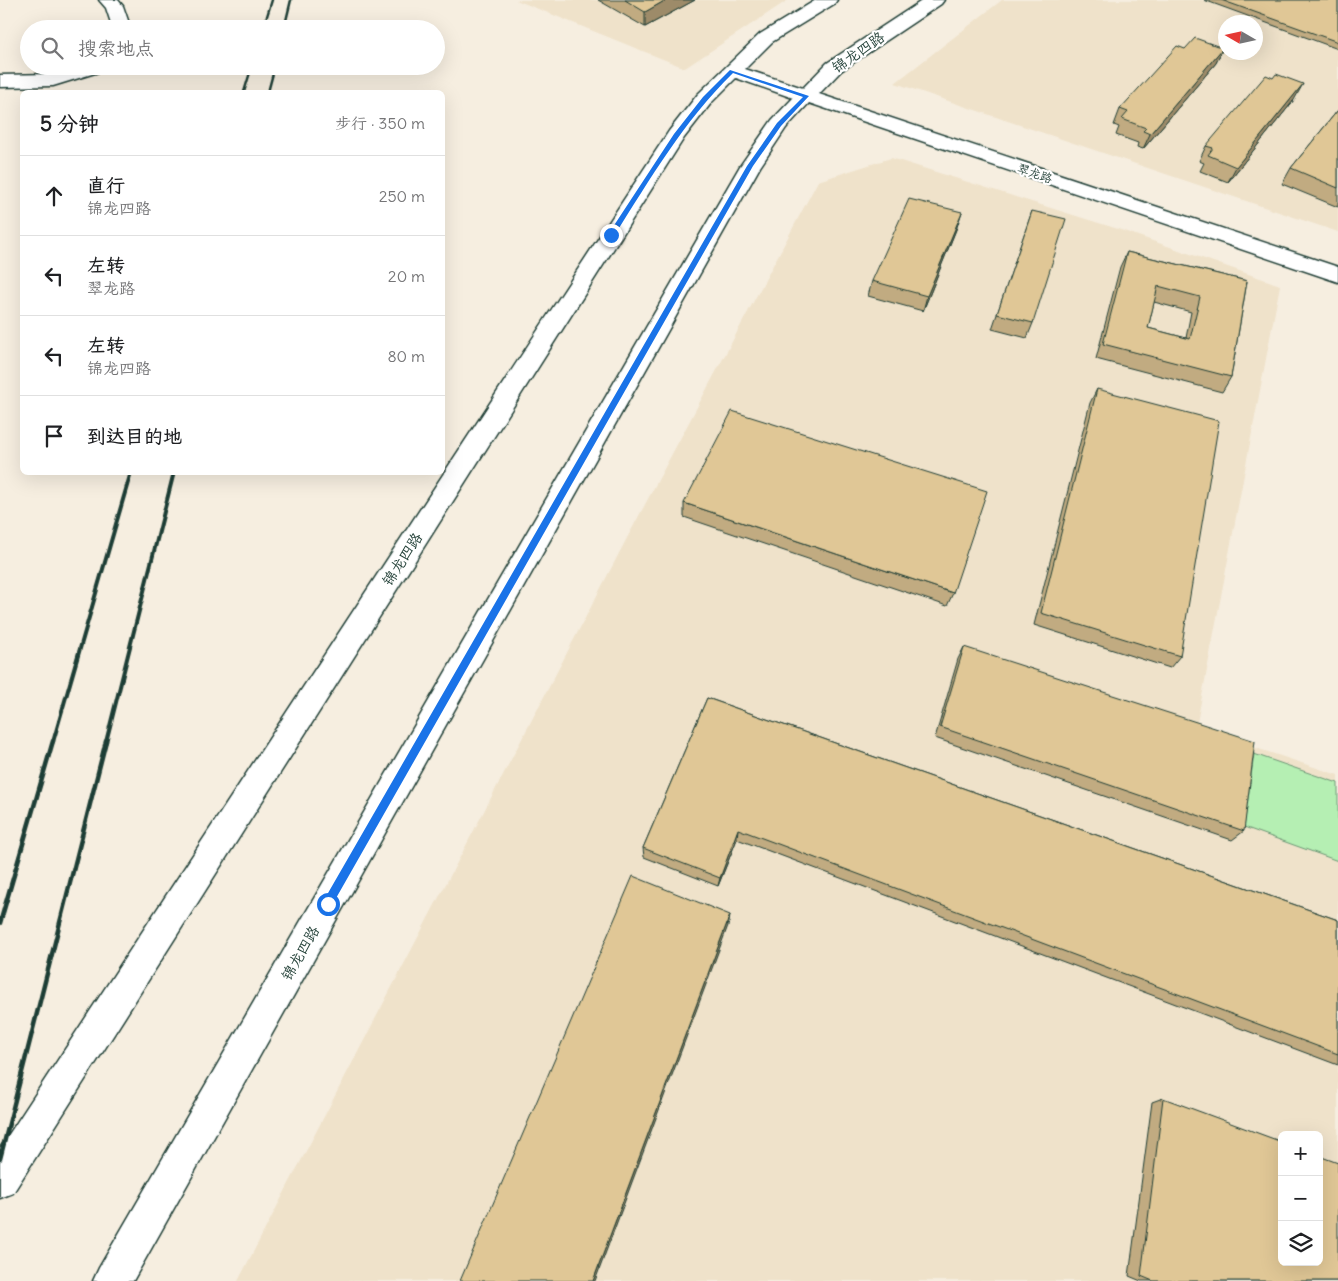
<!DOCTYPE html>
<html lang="zh">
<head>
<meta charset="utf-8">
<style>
  :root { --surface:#fff; --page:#f2f2f2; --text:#202124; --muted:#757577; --line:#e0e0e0 }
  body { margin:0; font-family:Delius,"LXGW WenKai TC",sans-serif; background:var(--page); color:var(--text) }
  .controls { position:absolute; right:15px; bottom:15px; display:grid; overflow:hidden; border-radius:8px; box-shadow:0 5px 20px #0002 }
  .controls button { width:45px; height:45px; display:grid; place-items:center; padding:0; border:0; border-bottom:1px solid var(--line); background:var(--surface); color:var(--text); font:25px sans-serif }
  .compass { position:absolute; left:1218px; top:15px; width:45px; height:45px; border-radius:50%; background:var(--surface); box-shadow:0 5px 20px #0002; rotate:279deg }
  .stop { position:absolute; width:15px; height:15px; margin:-11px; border:4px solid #1a73e8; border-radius:50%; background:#fff }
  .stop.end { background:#1a73e8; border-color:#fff; box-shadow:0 1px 5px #0008 }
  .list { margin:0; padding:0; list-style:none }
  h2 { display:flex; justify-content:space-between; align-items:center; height:65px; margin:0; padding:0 20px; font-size:21px }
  h2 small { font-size:16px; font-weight:400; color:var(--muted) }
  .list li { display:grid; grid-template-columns:32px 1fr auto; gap:15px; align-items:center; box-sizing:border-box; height:80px; padding:0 20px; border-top:1px solid var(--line) }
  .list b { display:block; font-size:19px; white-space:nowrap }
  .list p { margin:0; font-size:16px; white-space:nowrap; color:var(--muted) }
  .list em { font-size:16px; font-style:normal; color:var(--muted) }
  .icon { flex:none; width:28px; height:28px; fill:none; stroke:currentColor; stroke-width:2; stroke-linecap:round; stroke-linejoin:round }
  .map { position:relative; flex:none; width:1338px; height:1281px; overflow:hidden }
  .search { position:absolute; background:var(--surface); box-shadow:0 5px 20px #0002; left:20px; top:20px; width:425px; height:55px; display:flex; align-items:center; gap:12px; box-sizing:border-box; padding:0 18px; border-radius:28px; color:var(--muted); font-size:19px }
  .panel { position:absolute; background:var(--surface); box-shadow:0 5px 20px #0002; left:20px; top:90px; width:425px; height:385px; border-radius:8px }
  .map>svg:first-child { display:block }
  .built { fill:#efe2ca; fill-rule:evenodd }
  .green { fill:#b5efb3; stroke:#6a9674 }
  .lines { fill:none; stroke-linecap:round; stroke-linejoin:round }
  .minor-casing { stroke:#1f3d34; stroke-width:3 }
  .tertiary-casing { stroke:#1f3d34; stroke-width:3 }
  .minor { fill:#fff; fill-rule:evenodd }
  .tertiary { fill:#fff; fill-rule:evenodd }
  .rail-far2 { stroke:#1f3d34; stroke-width:2.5 }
  .rail-far1 { stroke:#1f3d34; stroke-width:4 }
  .rail { stroke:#1f3d34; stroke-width:4.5 }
  .wall { fill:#c1ab81; stroke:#1f3d34; fill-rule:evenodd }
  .shaded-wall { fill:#9d8b69; stroke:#1f3d34 }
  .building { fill:#e0c796; stroke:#1f3d34; fill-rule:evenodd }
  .route { fill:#1a73e8 }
  .labels { text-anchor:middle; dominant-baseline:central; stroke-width:4.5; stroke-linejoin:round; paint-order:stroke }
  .far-street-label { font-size:12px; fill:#1f3d34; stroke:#fff }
  .street-label { font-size:15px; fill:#1f3d34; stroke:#fff }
</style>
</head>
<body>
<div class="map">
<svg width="1338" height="1281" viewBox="0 0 1338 1281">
  <rect width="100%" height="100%" fill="#f6eee0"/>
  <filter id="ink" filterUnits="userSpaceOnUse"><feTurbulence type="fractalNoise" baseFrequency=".02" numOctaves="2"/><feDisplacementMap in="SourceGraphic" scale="10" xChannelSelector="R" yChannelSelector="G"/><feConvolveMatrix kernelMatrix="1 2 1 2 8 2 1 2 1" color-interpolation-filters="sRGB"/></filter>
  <g filter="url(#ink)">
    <path class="built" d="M516,0H788L685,68Z
      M1002,0H1338V232L895,83ZM1226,22H1256V52H1226Z
      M891,158L1118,229L1280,285L1196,728L1338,775V1281H238L626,540L818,181ZM1282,1135H1319V1262H1282Z"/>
    <path class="green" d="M1254,754L1338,783V861L1244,827Z"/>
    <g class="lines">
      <defs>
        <path id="minor" d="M99,0H118L123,6L131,29H113L106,8Z
          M78,66H107L105,70L53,86L0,87V75L52,74Z"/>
        <path id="tertiary" d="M816,0H837L834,4L772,42L745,69L803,88L827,63L923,0H944L941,4L841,71L819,94L1338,267V282L809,103L786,128L760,167L133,1281H93L99,1268L740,166L772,120L793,98L736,78L712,102L684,138L13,1193L0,1198V1148L669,131L698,94L760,34Z"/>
      </defs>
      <use href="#minor" class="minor-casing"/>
      <use href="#tertiary" class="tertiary-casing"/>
      <use href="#minor" class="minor"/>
      <use href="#tertiary" class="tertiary"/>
      <path class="rail-far2" d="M263,29L272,0
        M284,29L291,0
        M244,92L252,66
        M268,92L275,66"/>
      <path class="rail-far1" d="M53,742L131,472
        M106,742L174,472"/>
      <path class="rail" d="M0,923L53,741
        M0,1159L106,741"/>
    </g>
    <path class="wall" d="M598,0H695L645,27Z
      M1204,0H1338V49Z
      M1223,48L1216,63L1143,149L1137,147L1138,143L1116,135L1119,127L1114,125L1120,109L1185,49Z
      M1294,100L1228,182L1200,171L1204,163L1199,161L1206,146Z
      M1338,110V207L1282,184L1291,168Z
      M1032,211L1033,323L1027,338L992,329Z
      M957,227L923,311L868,296L872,281Z
      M1127,252L1247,281L1231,377L1222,392L1096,359L1120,267ZM1154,302L1191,312L1186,338L1148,328Z
      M1097,389L1180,656L1170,668L1034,625L1090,403Z
      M684,503L953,593L947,606L684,517Z
      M964,647L1244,831L1232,840L935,738L958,659Z
      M707,698L1338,920V1065L737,839L718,886L644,857L643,848Z
      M1163,1098L1338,1281H1141L1129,1276L1152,1102Z"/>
    <path class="shaded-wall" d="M666,0H695L645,27V12Z
      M1223,48L1216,63L1143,149L1150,134Z
      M1303,84L1294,100L1228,182L1236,167Z
      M962,212L957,227L923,311L927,296Z
      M738,829L737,839L718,886L720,878Z
      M730,915L729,923L595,1281H593Z"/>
    <path class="building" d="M625,0H666L645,12Z
      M1221,0H1338V42Z
      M1195,38L1223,48L1150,134L1143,131L1146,128L1122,119L1128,112L1120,109L1177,46L1185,49Z
      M1276,74L1303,84L1236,167L1208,155L1213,148L1206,146L1266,75L1273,78Z
      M1338,110V188L1291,168Z
      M909,199L962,212L927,296L872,281Z
      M1032,211L1066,219L1033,323L997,314Z
      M1127,252L1247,281L1231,377L1103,344ZM1158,286L1200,297L1190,339L1148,328Z
      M1097,389L1219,421L1180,656L1041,613Z
      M732,411L987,491L953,593L684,503Z
      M964,647L1255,741L1244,831L940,727Z
      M707,698L1338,920V1054L738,829L720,878L643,848Z
      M633,876L730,915L593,1281H460Z
      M1163,1098L1282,1142V1262H1319V1156L1338,1163V1281H1153L1141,1276Z"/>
  </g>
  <path class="route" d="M730,70L809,96L781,126L753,166L331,907H324V900L747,166L777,123L803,97L733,73C683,122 651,178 614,236H609V233L674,134L703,97Z"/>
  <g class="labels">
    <g class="far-street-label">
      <text transform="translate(1035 173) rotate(19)">翠龙路</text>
    </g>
    <g class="street-label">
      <text transform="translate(858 52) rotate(-35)">锦龙四路</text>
      <text transform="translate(402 559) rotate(-57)">锦龙四路</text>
      <text transform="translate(300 953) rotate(-60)">锦龙四路</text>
    </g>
  </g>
</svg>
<div class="controls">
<button>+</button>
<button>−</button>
<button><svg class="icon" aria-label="layers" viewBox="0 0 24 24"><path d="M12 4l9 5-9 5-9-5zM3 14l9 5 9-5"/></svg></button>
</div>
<svg class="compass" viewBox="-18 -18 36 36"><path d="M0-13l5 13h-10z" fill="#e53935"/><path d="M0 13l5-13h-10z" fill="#757577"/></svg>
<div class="stop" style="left:328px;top:904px"></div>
<div class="stop end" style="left:611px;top:235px"></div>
<div class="search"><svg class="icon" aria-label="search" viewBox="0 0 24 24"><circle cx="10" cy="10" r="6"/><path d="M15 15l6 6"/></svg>搜索地点</div>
<section class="panel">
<h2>5 分钟<small>步行 · 350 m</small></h2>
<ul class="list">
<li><svg class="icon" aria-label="ahead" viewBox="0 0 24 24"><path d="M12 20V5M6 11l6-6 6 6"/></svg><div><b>直行</b><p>锦龙四路</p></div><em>250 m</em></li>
<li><svg class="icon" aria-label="left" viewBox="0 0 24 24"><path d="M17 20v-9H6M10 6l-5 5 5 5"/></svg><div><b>左转</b><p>翠龙路</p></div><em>20 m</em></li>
<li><svg class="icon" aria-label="left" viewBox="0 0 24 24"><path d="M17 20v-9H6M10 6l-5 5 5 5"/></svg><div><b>左转</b><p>锦龙四路</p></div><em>80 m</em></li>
<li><svg class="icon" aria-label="arrive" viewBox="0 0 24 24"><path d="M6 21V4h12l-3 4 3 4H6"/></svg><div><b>到达目的地</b></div></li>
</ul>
</section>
</div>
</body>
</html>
